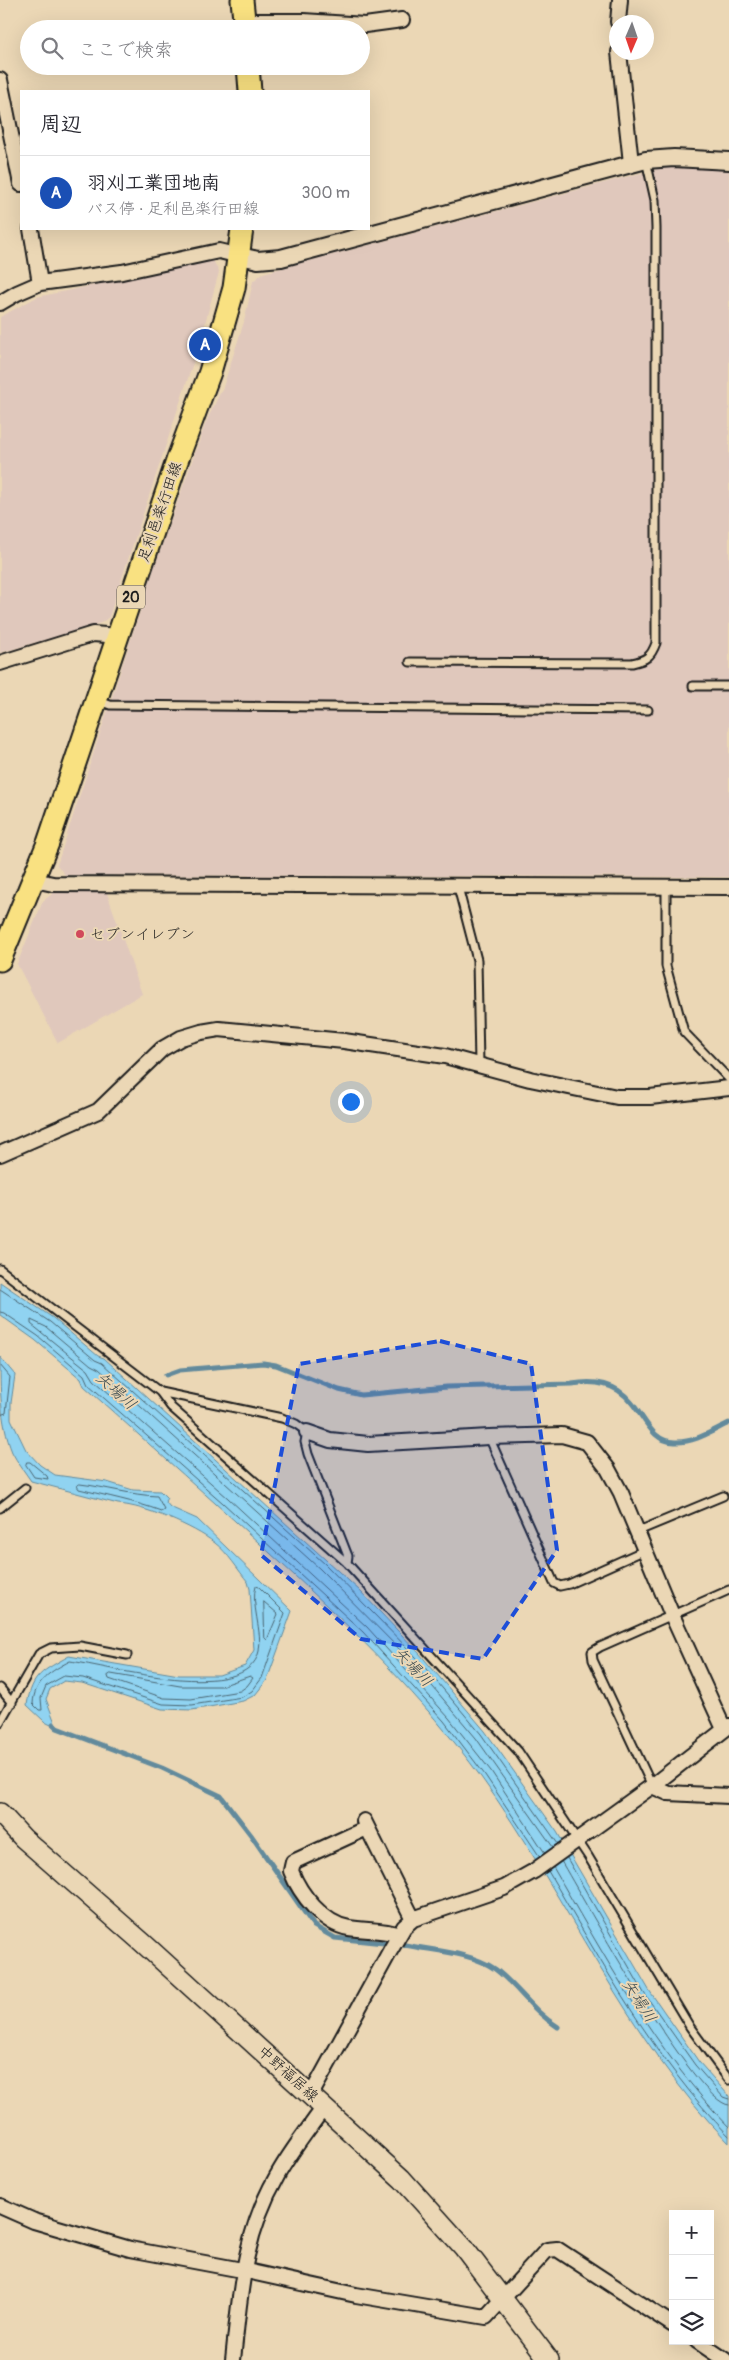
<!DOCTYPE html>
<html lang="ja">
<head>
<meta charset="utf-8">
<style>
  :root { --surface:#fff; --page:#f2f2f3; --text:#2b2b33; --muted:#7c7c81; --line:#e1e1e2; --accent:#d93025 }
  body { margin:0; font-family:Pangolin,"Klee One",sans-serif; background:var(--page); color:var(--text) }
  .controls { position:absolute; right:15px; bottom:15px; display:grid; overflow:hidden; border-radius:0px; box-shadow:0 5px 20px #0002 }
  .controls button { width:45px; height:45px; display:grid; place-items:center; padding:0; border:0; border-bottom:1px solid var(--line); background:var(--surface); color:var(--text); font:25px sans-serif }
  .compass { position:absolute; left:609px; top:15px; width:45px; height:45px; border-radius:50%; background:var(--surface); box-shadow:0 5px 20px #0002; rotate:182deg }
  .you { position:absolute; left:350px; top:1101px; width:18px; height:18px; margin:-12px; border:4px solid #fff; border-radius:50%; background:#1a73e8; box-shadow:0 0 0 8px #1a73e833 }
  .badge { display:grid; place-items:center; width:32px; height:32px; border-radius:50%; background:var(--accent); color:#fff; font-size:16px; font-weight:700 }
  .pin { position:absolute; translate:-50% -50%; border:2px solid #fff; box-shadow:0 1px 5px #0006 }
  .list { margin:0; padding:0; list-style:none }
  h2 { display:flex; justify-content:space-between; align-items:center; height:65px; margin:0; padding:0 20px; font-size:21px }
  h2 small { font-size:16px; font-weight:400; color:var(--muted) }
  .list li { display:grid; grid-template-columns:32px 1fr auto; gap:15px; align-items:center; box-sizing:border-box; height:75px; padding:0 20px; border-top:1px solid var(--line) }
  .list b { display:block; font-size:19px; white-space:nowrap }
  .list p { margin:0; font-size:16px; white-space:nowrap; color:var(--muted) }
  .list em { font-size:16px; font-style:normal; color:var(--muted) }
  .icon { flex:none; width:28px; height:28px; fill:none; stroke:currentColor; stroke-width:2; stroke-linecap:round; stroke-linejoin:round }
  .map { position:relative; flex:none; width:729px; height:2360px; overflow:hidden }
  .search { position:absolute; background:var(--surface); box-shadow:0 5px 20px #0002; left:20px; top:20px; width:350px; height:55px; display:flex; align-items:center; gap:12px; box-sizing:border-box; padding:0 18px; border-radius:28px; color:var(--muted); font-size:19px }
  .panel { position:absolute; background:var(--surface); box-shadow:0 5px 20px #0002; left:20px; top:90px; width:350px; height:140px; border-radius:0px }
  .map>svg:first-child { display:block }
  .built { fill:#e0c8bc }
  .water { fill:#90d3f1; stroke:#628a9c }
  .lines { fill:none; stroke-linecap:round; stroke-linejoin:round }
  .shore { stroke:#4a6571; stroke-width:1 }
  .stream { stroke:#628a9c; stroke-width:5 }
  .service-casing { stroke:#1c1c1c; stroke-width:11 }
  .minor-casing { stroke:#1c1c1c; stroke-width:18 }
  .tertiary-casing { stroke:#1c1c1c; stroke-width:20 }
  .secondary-casing { stroke:#1c1c1c; stroke-width:22 }
  .primary-casing { stroke:#1c1c1c; stroke-width:25 }
  .service { stroke:#ebd7b5; stroke-width:7 }
  .minor { stroke:#ebd7b5; stroke-width:14 }
  .tertiary { stroke:#ebd7b5; stroke-width:16 }
  .secondary { stroke:#ebd7b5; stroke-width:19 }
  .primary { stroke:#f9e181; stroke-width:21 }
  .marked { fill:#1d4ed8; fill-opacity:0.2; stroke:#1d4ed8; stroke-width:4; stroke-dasharray:10 6; stroke-linejoin:round }
  .poi-dot { fill:#d1495b; stroke:#ebd7b5; stroke-width:2 }
  .labels { text-anchor:middle; dominant-baseline:central; stroke-width:4; stroke-linejoin:round; paint-order:stroke }
  .shield { fill:#ebd7b5; stroke:#5a544a; stroke-width:1 }
  .shield-label { font-size:14px; font-weight:bold; fill:#1c1c1c }
  .street-label { font-size:15px; fill:#1c1c1c; stroke:#ebd7b5 }
  .poi-label { font-size:15px; fill:#1c1c1c; stroke:#ebd7b5; text-anchor:start }
  .water-label { font-size:16px; font-style:italic; fill:#394a51; stroke:#ebd7b5 }
</style>
</head>
<body>
<div class="map">
<svg width="729" height="2360" viewBox="0 0 729 2360">
  <rect width="100%" height="100%" fill="#ebd7b5"/>
  <filter id="ink" filterUnits="userSpaceOnUse"><feTurbulence type="fractalNoise" baseFrequency=".02" numOctaves="2"/><feDisplacementMap in="SourceGraphic" scale="10" xChannelSelector="R" yChannelSelector="G"/><feConvolveMatrix kernelMatrix="1 2 1 2 8 2 1 2 1" color-interpolation-filters="sRGB"/></filter>
  <g filter="url(#ink)">
    <path class="built" d="M664,167L729,170V877L65,875L57,865L157,559L206,422L223,387L244,322L253,281L263,273Z
      M213,260L219,272L199,345L109,617L101,623L0,653V317L37,297Z
      M56,891L107,893L142,994L58,1043L17,964L43,901Z"/>
    <path class="water" d="M0,1282L53,1318L98,1356L104,1358L360,1591L419,1653L485,1731L557,1832L649,1990L699,2062L729,2096V2143C624,2036 568,1897 481,1777C423,1698 354,1630 282,1564C217,1504 150,1445 84,1386L81,1379L35,1340L0,1315Z
      M0,1357L15,1375L11,1403V1419L26,1450L40,1465L55,1475L107,1482L133,1490L160,1491L167,1498L165,1501L170,1507L197,1519L292,1611L267,1680L255,1695L243,1701L192,1710L162,1709L82,1683L64,1681L50,1689L46,1699L57,1728L45,1722L27,1705C32,1674 43,1671 69,1656L179,1675H219L245,1666L254,1650L250,1589L248,1582C238,1570 228,1553 215,1543C193,1526 145,1506 118,1504L31,1481C25,1472 17,1462 12,1452C0,1422 0,1388 0,1357Z"/>
    <g class="lines">
      <path class="shore" d="M0,1289L50,1322L95,1360L102,1363L325,1564L416,1657L481,1734L558,1844
        M0,1312L4,1313L38,1336L84,1375L88,1384L223,1503L363,1632L444,1721L485,1775L540,1857
        M0,1365L10,1377L6,1413L0,1415
        M27,1462H30L47,1476L48,1479L34,1477L26,1465Z
        M80,1484C106,1487 131,1495 157,1496L164,1509L161,1511C134,1501 107,1496 79,1489L77,1486Z
        M256,1586L259,1587L285,1613L262,1678L252,1691L242,1697L192,1705L163,1704L83,1678L64,1676L46,1686L41,1698L42,1710H39L33,1704C34,1681 51,1671 70,1661C107,1666 248,1706 259,1651C263,1632 250,1603 256,1586Z
        M264,1602L278,1614L267,1640L265,1638Z
        M111,1674L180,1686H221L250,1676L253,1678L247,1686L240,1691L191,1699L164,1698L109,1679L108,1676Z
        M545,1853L491,1771L449,1718L367,1627L228,1498L94,1380L88,1370L31,1324V1320L46,1327L91,1365L99,1369L320,1569L411,1661L476,1738L553,1847
        M567,1858L644,1993L695,2065L723,2097L729,2099
        M561,1861C583,1898 695,2103 729,2105
        M553,1867C605,1957 656,2052 729,2127
        M548,1871C602,1963 654,2059 729,2136"/>
      <path class="stream" d="M166,1375L180,1370L263,1363L276,1365L339,1390L361,1395L447,1387L572,1384C645,1371 635,1442 675,1442C694,1443 712,1431 729,1423
        M53,1724L57,1728L162,1768L221,1796L251,1835L314,1926L335,1938L384,1943
        M405,1945C433,1951 470,1952 495,1969C518,1986 532,2011 558,2027"/>
      <defs>
        <path id="service" d="M410,662L632,663C646,660 651,657 656,643V228L655,200L646,160
          M693,686H729
          M99,701L110,705L648,710
          M458,887L477,960L479,1065
          M666,887V966L684,1032L729,1079
          M0,1269L160,1392L171,1407L347,1563L518,1751L588,1856L690,2027L729,2080
          M160,1392L282,1418L296,1424L307,1432L305,1442L308,1454L348,1556L347,1563
          M489,1437L554,1583L560,1586L569,1584L645,1550
          M0,1508L25,1488
          M636,1532L723,1496
          M0,1688L12,1703
          M0,1722L39,1654L51,1648L80,1646L127,1655
          M652,1786L593,1660L592,1652L600,1647L729,1590"/>
        <path id="minor" d="M244,21H303L365,25L402,20
          M618,22L620,0
          M619,52L631,163
          M0,80L21,184
          M31,229L40,283
          M0,303L17,293L40,283L122,272L219,251L240,256
          M0,663L93,634L118,636
          M34,880L53,884L729,887
          M0,1154L98,1111L162,1049L181,1038L201,1032L219,1029L344,1041L445,1056L530,1079L617,1097H650L729,1088
          M307,1432L330,1440L368,1444L489,1437L562,1435L587,1442L608,1469L621,1493L672,1615L724,1729
          M652,1786L668,1793L729,1796
          M364,1821L413,1919
          M367,1828L293,1862L291,1871C300,1894 323,1924 349,1928C366,1931 383,1929 399,1935
          M311,2095L390,1951L404,1927L413,1919L504,1888L534,1871L652,1786L729,1726
          M0,2206L34,2221L130,2249L242,2270L356,2295L486,2317L547,2250L557,2249L673,2325
          M697,2341L725,2360
          M233,2360C240,2295 243,2235 277,2176C290,2152 308,2130 324,2107"/>
        <path id="tertiary" d="M240,256L258,260L281,258L646,160L674,158L729,161"/>
        <path id="secondary" d="M0,1813L23,1838L143,1943L402,2179L464,2248L549,2360"/>
        <path id="primary" d="M242,0L245,29
          M248,66L250,91
          M0,960L48,843L177,461L210,372L234,288L242,229"/>
      </defs>
      <use href="#service" class="service-casing"/>
      <use href="#minor" class="minor-casing"/>
      <use href="#tertiary" class="tertiary-casing"/>
      <use href="#secondary" class="secondary-casing"/>
      <use href="#primary" class="primary-casing"/>
      <use href="#service" class="service"/>
      <use href="#minor" class="minor"/>
      <use href="#tertiary" class="tertiary"/>
      <use href="#secondary" class="secondary"/>
      <use href="#primary" class="primary"/>
    </g>
  </g>
  <path class="marked" d="M440,1341L531,1364L557,1550L483,1659L361,1639L261,1555L299,1364Z"/>
  <circle class="poi-dot" cx="80" cy="934" r="5"/>
  <g class="labels">
    <rect class="shield" x="117" y="585.5" width="28" height="23" rx="4"/>
    <g class="shield-label">
      <text x="131" y="597">20</text>
    </g>
    <g class="street-label">
      <text transform="translate(160 512) rotate(-71)">足利邑楽行田線</text>
      <text transform="translate(288 2074) rotate(42)">中野福居線</text>
    </g>
    <g class="poi-label">
      <text x="90" y="934">セブンイレブン</text>
    </g>
    <g class="water-label">
      <text transform="translate(116 1391) rotate(42)">矢場川</text>
      <text transform="translate(413 1667) rotate(46)">矢場川</text>
      <text transform="translate(639 2001) rotate(57)">矢場川</text>
    </g>
  </g>
</svg>
<div class="controls">
<button>+</button>
<button>−</button>
<button><svg class="icon" aria-label="layers" viewBox="0 0 24 24"><path d="M12 4l9 5-9 5-9-5zM3 14l9 5 9-5"/></svg></button>
</div>
<svg class="compass" viewBox="-18 -18 36 36"><path d="M0-13l5 13h-10z" fill="#e53935"/><path d="M0 13l5-13h-10z" fill="#7c7c81"/></svg>
<div class="you"></div>
<div class="pin badge" style="left:205px;top:345px;background:#1a4fb4">A</div>
<div class="search"><svg class="icon" aria-label="search" viewBox="0 0 24 24"><circle cx="10" cy="10" r="6"/><path d="M15 15l6 6"/></svg>ここで検索</div>
<section class="panel">
<h2>周辺<small></small></h2>
<ul class="list">
<li><span class="badge" style="background:#1a4fb4">A</span><div><b>羽刈工業団地南</b><p>バス停 · 足利邑楽行田線</p></div><em>300 m</em></li>
</ul>
</section>
</div>
</body>
</html>
